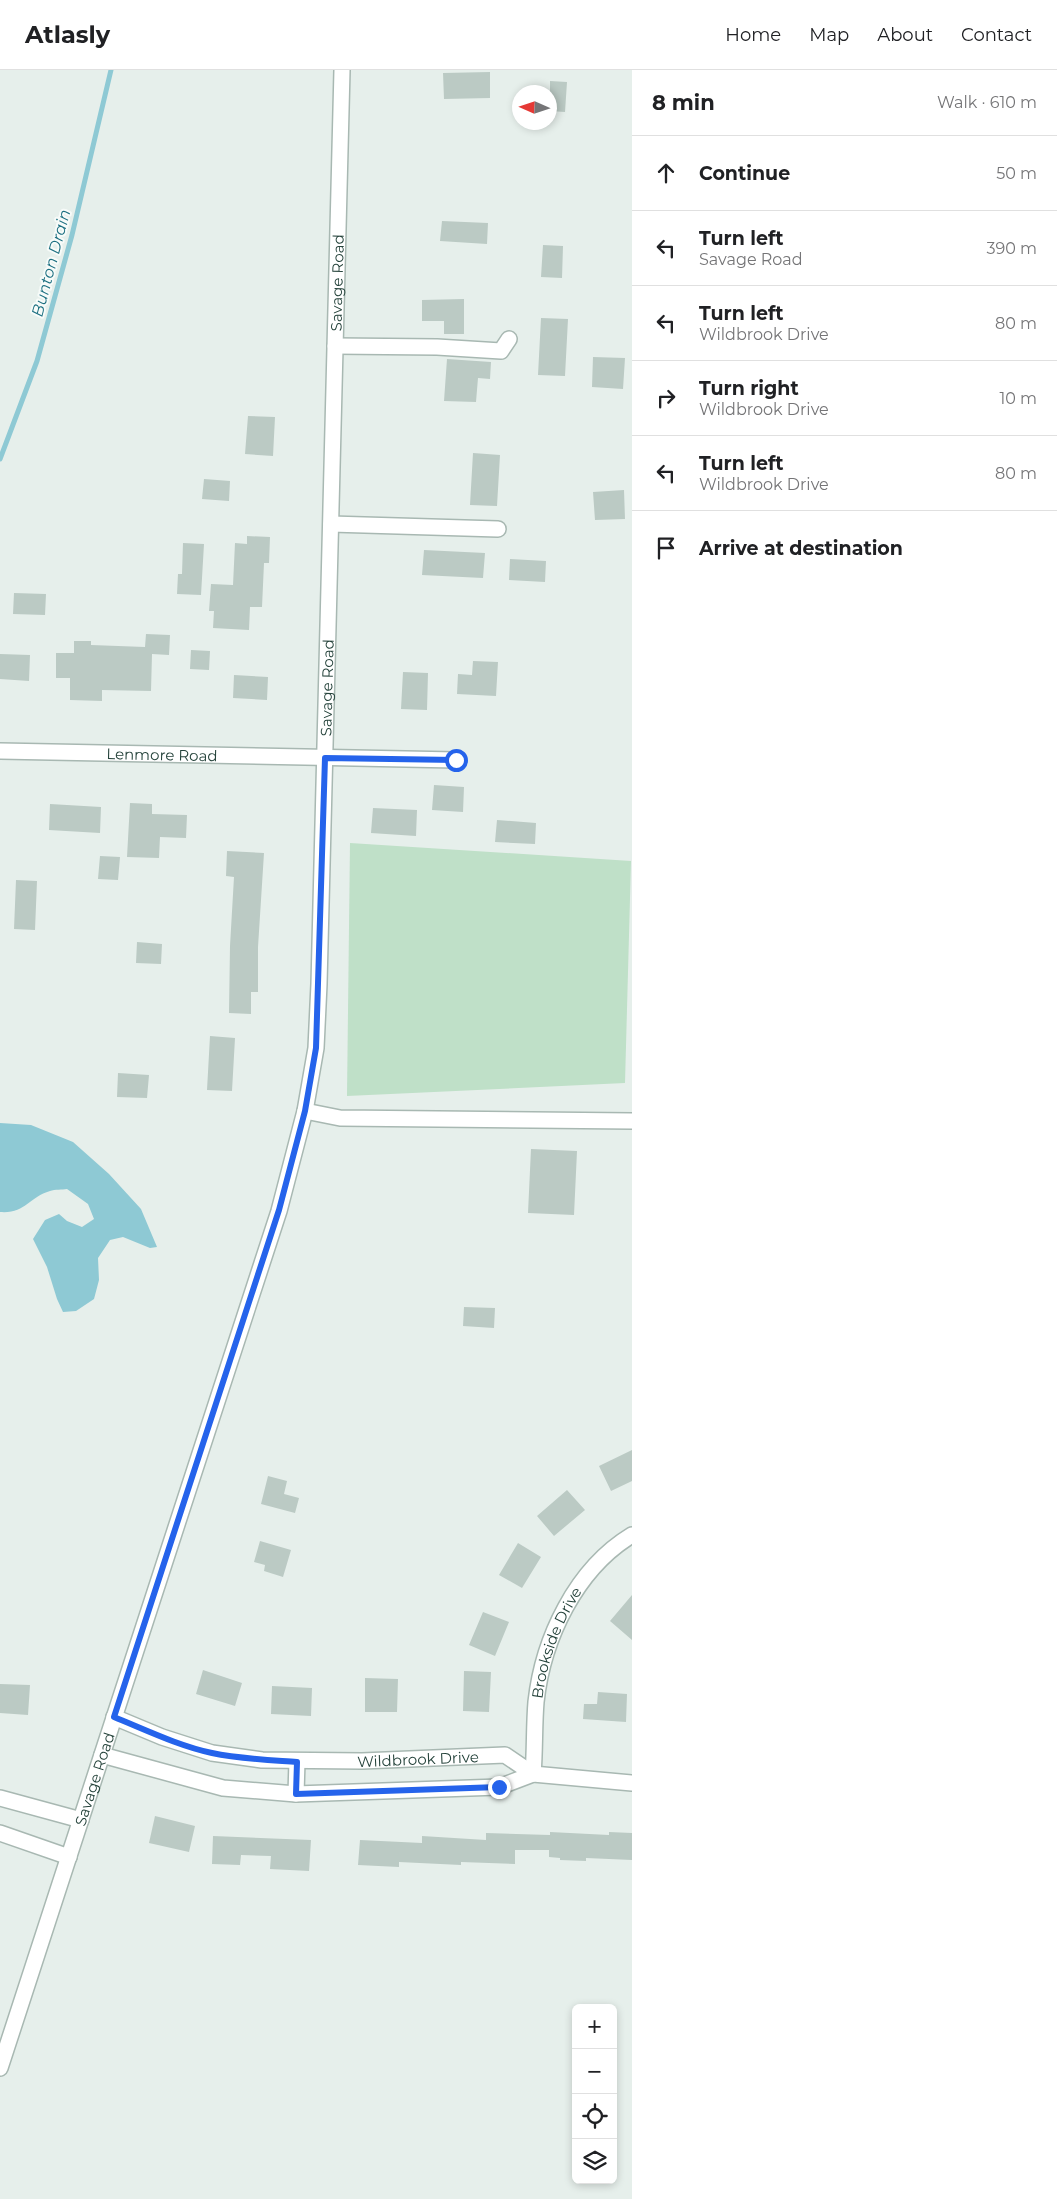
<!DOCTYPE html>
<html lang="en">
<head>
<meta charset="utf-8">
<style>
  :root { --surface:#fff; --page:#f6f6f6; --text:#202124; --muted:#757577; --line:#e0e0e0 }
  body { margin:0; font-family:Montserrat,sans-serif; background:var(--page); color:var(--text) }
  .controls { position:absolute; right:15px; bottom:15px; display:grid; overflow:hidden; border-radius:8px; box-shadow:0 2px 8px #0003 }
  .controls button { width:45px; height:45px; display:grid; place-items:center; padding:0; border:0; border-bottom:1px solid var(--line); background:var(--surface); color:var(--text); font:25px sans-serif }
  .compass { position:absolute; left:512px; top:15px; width:45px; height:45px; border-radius:50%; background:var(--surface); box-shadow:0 2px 8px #0003; rotate:273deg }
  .stop { position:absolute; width:15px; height:15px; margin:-11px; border:4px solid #2563eb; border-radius:50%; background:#fff }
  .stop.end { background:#2563eb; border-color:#fff; box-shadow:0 1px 5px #0008 }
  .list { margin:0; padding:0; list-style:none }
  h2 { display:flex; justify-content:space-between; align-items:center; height:65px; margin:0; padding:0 20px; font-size:21px }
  h2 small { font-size:16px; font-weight:400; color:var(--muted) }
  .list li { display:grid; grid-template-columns:32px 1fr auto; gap:15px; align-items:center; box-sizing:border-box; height:75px; padding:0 20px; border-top:1px solid var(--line) }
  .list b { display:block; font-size:19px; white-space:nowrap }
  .list p { margin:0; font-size:16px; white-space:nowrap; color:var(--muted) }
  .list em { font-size:16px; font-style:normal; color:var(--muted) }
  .icon { flex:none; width:28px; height:28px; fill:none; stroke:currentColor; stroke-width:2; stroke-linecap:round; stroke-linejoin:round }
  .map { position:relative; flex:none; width:632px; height:2129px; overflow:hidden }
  header { display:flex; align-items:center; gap:30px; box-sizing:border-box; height:70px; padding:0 25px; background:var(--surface); border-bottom:1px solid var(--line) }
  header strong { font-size:24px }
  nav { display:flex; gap:28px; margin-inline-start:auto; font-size:18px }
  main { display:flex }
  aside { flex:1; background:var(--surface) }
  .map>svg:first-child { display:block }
  .green { fill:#bfe0c8 }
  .water { fill:#8ec9d4 }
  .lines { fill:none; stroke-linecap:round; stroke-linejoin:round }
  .stream { stroke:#8ec9d4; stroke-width:5 }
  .building { fill:#bbcac4 }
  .minor-casing { stroke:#a8b8b2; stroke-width:18 }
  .minor { stroke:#fff; stroke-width:15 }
  .route { stroke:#2563eb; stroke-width:6 }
  .labels { text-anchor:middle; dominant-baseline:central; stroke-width:4; stroke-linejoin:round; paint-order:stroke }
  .street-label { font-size:15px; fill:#24423a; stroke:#f7fbf9 }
  .water-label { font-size:16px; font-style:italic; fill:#1c6f80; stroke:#f7fbf9 }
</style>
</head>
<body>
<header>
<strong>Atlasly</strong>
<nav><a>Home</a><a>Map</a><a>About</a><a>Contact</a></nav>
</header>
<main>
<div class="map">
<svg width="632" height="2129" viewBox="0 0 632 2129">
  <rect width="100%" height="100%" fill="#e6efeb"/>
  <path class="green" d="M350,773L631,791L625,1013L347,1026Z"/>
  <path class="water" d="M0,1053L31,1055L73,1072L109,1104L141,1139L157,1177L150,1178L123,1167L110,1170L98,1188L99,1210L94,1229L76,1241L63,1242L57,1229L47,1197L33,1169L45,1150L59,1144L67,1151L82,1157L94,1149L88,1134L67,1119C62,1120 55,1119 50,1121C29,1127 25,1144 0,1142Z"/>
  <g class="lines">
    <path class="stream" d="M0,389L37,291L72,165L111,0"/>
  </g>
  <path class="building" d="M490,2V28L444,29L443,3Z
    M550,11L567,12L565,42L550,41Z
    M442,151L488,153L487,174L440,171Z
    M543,175L563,176L562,208L541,207Z
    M464,229V264H444V251H422V230Z
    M541,248L568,249L565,306L538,305Z
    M593,287L625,288L623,319L592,317Z
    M447,289L491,292L490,309L478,308L476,332L444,331Z
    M248,346L275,347L273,386L245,384Z
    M473,383L500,385L497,436L470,435Z
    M204,409L230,411L229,431L202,429Z
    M624,420L625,449L595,450L593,422Z
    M247,466L270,467L269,493H264L262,537H250L249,560L213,558L214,541H209L211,514L233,515L235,473L247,474Z
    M183,473L204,474L201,525L177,524L178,504H182Z
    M424,480L485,483L483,508L422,505Z
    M510,489L546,491L545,512L509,510Z
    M14,523L46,524L45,545L13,544Z
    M146,564L170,565L169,585L152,584L151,621L102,620V631L70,630V608H56V583H74V571H91V575L145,577Z
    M191,580L210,581L209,600L190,599Z
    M0,584L30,585L29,611L0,609Z
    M473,591L498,592L496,626L457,624L458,604L472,605Z
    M403,602L428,603L427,640L401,639Z
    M234,605L268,607L267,630L233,628Z
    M434,715L464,717L463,742L432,740Z
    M130,733L152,734V744L187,745L186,768L160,767L159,788L127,787Z
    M50,734L101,737L100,763L49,760Z
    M373,738L417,740L416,766L371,763Z
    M497,750L536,753L535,774L495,772Z
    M227,781L264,783L258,877V922H251V944L229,943L230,876L234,807L226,806Z
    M100,786L120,787L118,810L98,809Z
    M16,810L37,811L35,860L14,859Z
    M137,872L162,874L161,894L136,893Z
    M210,966L235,968L232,1021L207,1020Z
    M118,1003L149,1005L147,1028L117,1027Z
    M531,1079L577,1081L574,1145L528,1143Z
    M464,1237L495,1238L494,1258L463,1256Z
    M632,1380V1411L611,1421L599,1396Z
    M268,1406L287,1411L284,1424L299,1428L295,1443L261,1434Z
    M567,1420L585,1440L554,1466L537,1446Z
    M260,1471L291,1480L283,1507L264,1501L265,1495L254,1492Z
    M518,1473L541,1487L522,1518L499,1505Z
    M632,1525V1570L610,1551Z
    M483,1542L509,1552L495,1586L469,1575Z
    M203,1600L242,1613L235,1636L196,1624Z
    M464,1601L491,1602L489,1642L463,1641Z
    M365,1608L398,1609L397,1642H365Z
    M0,1614L30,1615L28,1645L0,1643Z
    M272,1616L312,1618L311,1646L271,1644Z
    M598,1622L627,1624L626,1652L583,1649L584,1634H597Z
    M155,1746L195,1756L189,1782L149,1773Z
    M550,1762L609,1765V1762L632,1763V1790L586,1788V1791L560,1790V1788L549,1787V1780H515V1794L461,1792V1795L399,1792V1797L358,1795L360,1770L422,1773V1766L486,1770V1763L550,1765Z
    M213,1766L311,1770L309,1801L270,1799L271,1786L241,1785L240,1795L212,1794Z"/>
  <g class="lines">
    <defs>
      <g id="minor">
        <path d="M335,276L437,277L501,281L509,269"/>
        <path d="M331,454L498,459"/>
        <path id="s1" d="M0,681L456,690"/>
        <path d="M305,1041L340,1048L632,1051"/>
        <path id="s2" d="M114,1647L162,1667L212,1683L262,1690L362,1691L505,1685L533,1704"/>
        <path d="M102,1685L223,1718L296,1724L499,1717L533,1704L632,1713"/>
        <path id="s3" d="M533,1704C535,1680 534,1656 536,1632C543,1568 576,1499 632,1465"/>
        <path d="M296,1724L297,1691"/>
        <path d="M0,1728L81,1750"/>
        <path d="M0,1763L69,1787"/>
        <path id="s4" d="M0,1998L279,1141L305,1041L316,978L319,914L342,0"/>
      </g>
    </defs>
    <use href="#minor" class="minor-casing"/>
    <use href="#minor" class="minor"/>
  </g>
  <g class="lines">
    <path class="route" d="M456,690L325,688L316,978L305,1041L279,1140L114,1647C146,1660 179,1676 212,1683C240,1689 269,1690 297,1692L296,1724L499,1717"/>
  </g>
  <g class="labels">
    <g class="street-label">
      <text stroke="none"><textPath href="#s4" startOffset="1834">Savage Road</textPath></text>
      <text stroke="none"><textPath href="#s4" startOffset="1429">Savage Road</textPath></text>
      <text stroke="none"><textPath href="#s1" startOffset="162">Lenmore Road</textPath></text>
      <text stroke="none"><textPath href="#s3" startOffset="135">Brookside Drive</textPath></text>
      <text stroke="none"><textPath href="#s2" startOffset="311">Wildbrook Drive</textPath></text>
      <text stroke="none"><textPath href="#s4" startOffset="304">Savage Road</textPath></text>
    </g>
    <g class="water-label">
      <text transform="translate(51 193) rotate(-75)">Bunton Drain</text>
    </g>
  </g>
</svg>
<div class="controls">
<button>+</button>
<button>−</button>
<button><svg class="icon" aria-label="locate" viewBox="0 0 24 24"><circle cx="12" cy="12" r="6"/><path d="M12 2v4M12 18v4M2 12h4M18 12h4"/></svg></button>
<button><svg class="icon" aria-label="layers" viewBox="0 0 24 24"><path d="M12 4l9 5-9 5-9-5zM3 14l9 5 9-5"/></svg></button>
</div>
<svg class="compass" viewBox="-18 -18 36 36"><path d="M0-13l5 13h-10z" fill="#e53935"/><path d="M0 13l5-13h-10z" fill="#757577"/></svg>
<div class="stop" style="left:456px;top:690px"></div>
<div class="stop end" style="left:499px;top:1717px"></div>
</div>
<aside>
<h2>8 min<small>Walk · 610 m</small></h2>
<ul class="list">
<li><svg class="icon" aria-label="ahead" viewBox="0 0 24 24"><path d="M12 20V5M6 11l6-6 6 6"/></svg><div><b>Continue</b></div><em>50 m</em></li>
<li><svg class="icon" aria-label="left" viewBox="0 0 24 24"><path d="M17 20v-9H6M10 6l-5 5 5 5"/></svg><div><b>Turn left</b><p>Savage Road</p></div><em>390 m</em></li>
<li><svg class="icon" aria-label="left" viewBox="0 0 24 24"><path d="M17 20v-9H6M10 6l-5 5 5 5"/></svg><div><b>Turn left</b><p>Wildbrook Drive</p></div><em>80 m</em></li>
<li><svg class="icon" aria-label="right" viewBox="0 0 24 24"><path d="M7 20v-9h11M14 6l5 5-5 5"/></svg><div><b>Turn right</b><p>Wildbrook Drive</p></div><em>10 m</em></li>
<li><svg class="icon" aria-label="left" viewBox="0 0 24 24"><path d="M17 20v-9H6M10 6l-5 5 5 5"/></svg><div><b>Turn left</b><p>Wildbrook Drive</p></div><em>80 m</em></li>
<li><svg class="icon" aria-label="arrive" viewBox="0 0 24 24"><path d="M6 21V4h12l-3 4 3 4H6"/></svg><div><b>Arrive at destination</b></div></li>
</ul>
</aside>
</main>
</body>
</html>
